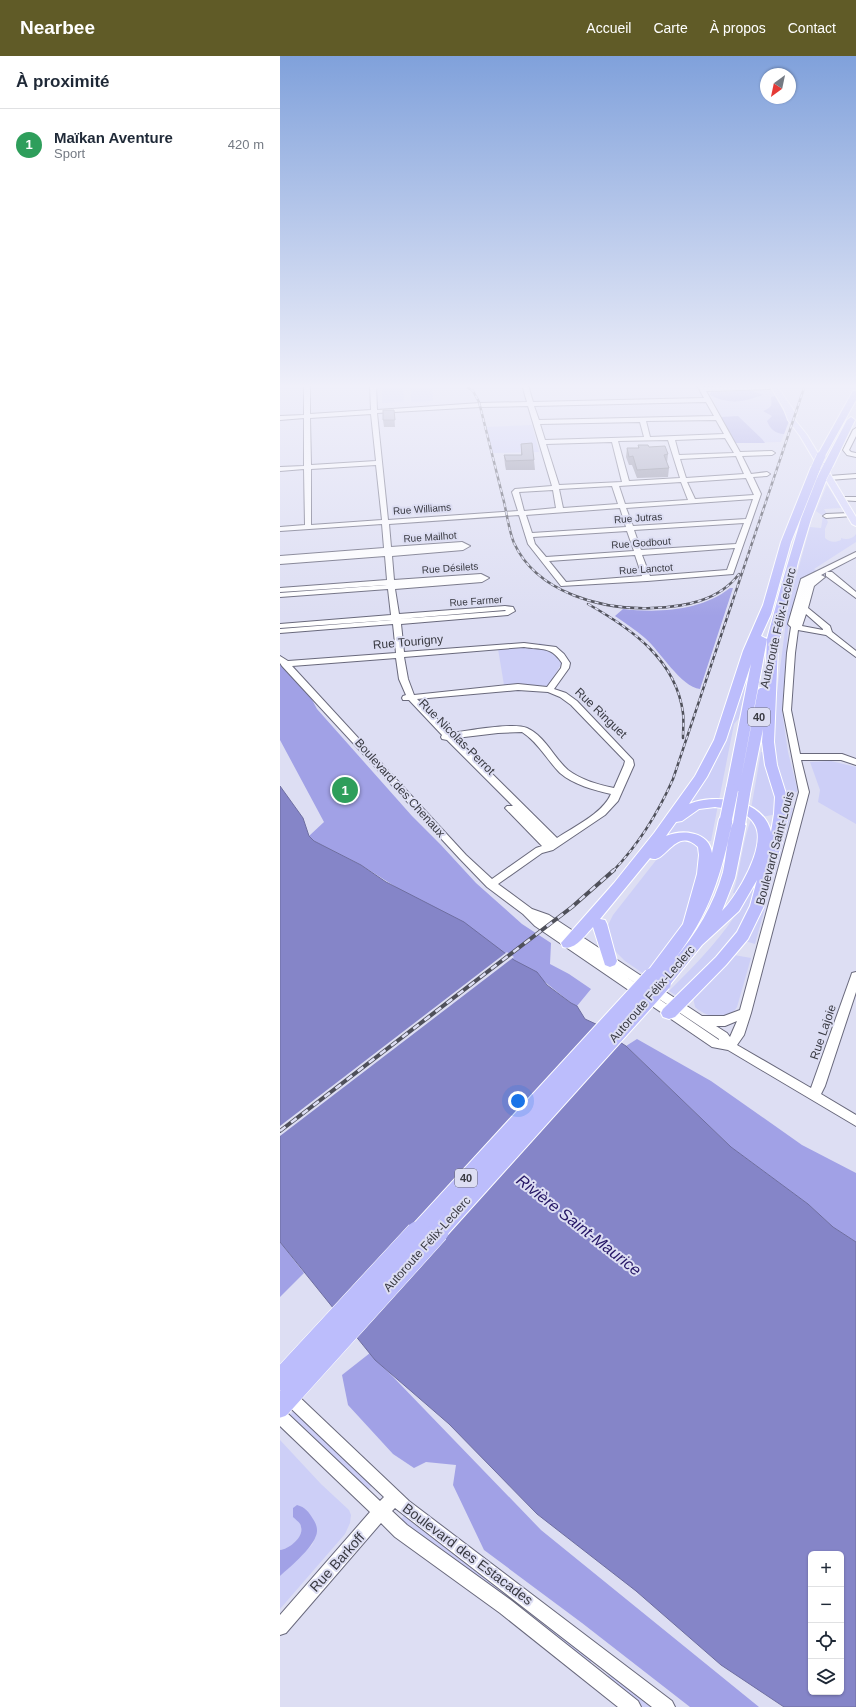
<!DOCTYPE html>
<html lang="fr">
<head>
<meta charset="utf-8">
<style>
  :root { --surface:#fff; --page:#f6f6f7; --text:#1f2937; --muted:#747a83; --line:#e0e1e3; --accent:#605b27 }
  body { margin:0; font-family:Helvetica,sans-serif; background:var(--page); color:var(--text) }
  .controls { position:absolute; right:12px; bottom:12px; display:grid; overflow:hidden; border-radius:6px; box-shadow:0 1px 3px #0004 }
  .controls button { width:36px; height:36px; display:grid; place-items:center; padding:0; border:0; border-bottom:1px solid var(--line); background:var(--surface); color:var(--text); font:20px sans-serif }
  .compass { position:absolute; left:480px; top:12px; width:36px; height:36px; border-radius:50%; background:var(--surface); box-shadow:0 1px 3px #0004; rotate:213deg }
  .you { position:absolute; left:238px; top:1045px; width:14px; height:14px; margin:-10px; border:3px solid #fff; border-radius:50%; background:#1a73e8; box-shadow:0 0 0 6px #1a73e833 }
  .badge { display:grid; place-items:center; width:26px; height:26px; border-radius:50%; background:var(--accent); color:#fff; font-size:13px; font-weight:700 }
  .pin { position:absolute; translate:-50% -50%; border:2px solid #fff; box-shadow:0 1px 4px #0006 }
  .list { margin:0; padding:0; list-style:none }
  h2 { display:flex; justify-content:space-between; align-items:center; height:52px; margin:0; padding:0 16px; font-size:17px }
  h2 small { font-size:13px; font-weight:400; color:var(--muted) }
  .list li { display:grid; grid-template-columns:26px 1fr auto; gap:12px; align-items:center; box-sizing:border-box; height:72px; padding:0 16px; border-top:1px solid var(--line) }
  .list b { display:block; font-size:15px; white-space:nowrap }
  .list p { margin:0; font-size:13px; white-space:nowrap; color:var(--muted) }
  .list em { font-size:13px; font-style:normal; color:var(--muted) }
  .icon { flex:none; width:22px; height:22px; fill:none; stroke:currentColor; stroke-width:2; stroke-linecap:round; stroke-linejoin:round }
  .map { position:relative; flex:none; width:576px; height:1651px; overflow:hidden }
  header { display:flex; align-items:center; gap:24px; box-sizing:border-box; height:56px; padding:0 20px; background:var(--accent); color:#fff }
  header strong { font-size:19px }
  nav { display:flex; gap:22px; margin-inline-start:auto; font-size:14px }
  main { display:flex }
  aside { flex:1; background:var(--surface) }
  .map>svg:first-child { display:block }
  .green { fill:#cdcff7 }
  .forest { fill:#a1a1e6 }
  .water { fill:#8585c8; stroke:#6e6ea0; fill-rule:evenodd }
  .pier { fill:#dddef3 }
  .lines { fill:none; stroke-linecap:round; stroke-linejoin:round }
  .minor-casing { stroke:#69697c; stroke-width:2 }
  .major-casing { stroke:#fff; stroke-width:2 }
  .highway-casing { stroke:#fff; stroke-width:2 }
  .minor { fill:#fff; fill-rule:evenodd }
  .major { fill:#d7d7fd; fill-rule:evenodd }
  .highway { fill:#bcbdfc; fill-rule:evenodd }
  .rail-far1-casing { stroke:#4f505a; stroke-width:2.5 }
  .rail-casing { stroke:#4f505a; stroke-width:4 }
  .rail-far1 { stroke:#dddef3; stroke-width:1.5; stroke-dasharray:4; stroke-linecap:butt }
  .rail { stroke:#dddef3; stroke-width:2.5; stroke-dasharray:7; stroke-linecap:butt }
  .highway-bridge-far3-casing { stroke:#fff; stroke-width:10; stroke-linecap:butt }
  .highway-bridge-far2-casing { stroke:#fff; stroke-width:14; stroke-linecap:butt }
  .highway-bridge-far1-casing { stroke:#fff; stroke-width:18; stroke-linecap:butt }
  .highway-bridge-casing { stroke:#fff; stroke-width:22; stroke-linecap:butt }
  .highway-bridge-far3 { stroke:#bcbdfc; stroke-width:9 }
  .highway-bridge-far2 { stroke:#bcbdfc; stroke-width:12 }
  .highway-bridge-far1 { stroke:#bcbdfc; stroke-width:16 }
  .highway-bridge { stroke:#bcbdfc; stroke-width:21 }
  .wall { fill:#9090a2 }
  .building { fill:#a7a8bc; stroke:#757684 }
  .labels { text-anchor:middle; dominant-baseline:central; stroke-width:4; stroke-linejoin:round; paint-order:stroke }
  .far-street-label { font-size:10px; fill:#393a42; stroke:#dddef3 }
  .shield { fill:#dddef3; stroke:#6a6b77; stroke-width:1 }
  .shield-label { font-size:11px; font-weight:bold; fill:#393a42 }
  .street-label { font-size:12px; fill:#393a42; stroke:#dddef3 }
  .near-street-label { font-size:14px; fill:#393a42; stroke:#dddef3 }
  .near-water-label { font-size:16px; font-style:italic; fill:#261766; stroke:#dddef3 }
</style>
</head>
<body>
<header>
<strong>Nearbee</strong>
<nav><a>Accueil</a><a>Carte</a><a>À propos</a><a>Contact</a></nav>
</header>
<main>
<aside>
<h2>À proximité<small></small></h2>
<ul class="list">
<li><span class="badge" style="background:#2e9e5b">1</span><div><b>Maïkan Aventure</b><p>Sport</p></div><em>420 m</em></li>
</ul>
</aside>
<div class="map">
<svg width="576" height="1651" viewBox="0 0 576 1651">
  <rect width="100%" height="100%" fill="#dddef3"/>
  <path class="green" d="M152,331L153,345L131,346V332Z
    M123,332L124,346L102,347V333Z
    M491,334L509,365L501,386L455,387L430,338L435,335Z
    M252,369L259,396L213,397L206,371Z
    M547,429L561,452L544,453L547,458L544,459L548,466L545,473V482C549,486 555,487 561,484V482C566,484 573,483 576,478V486L534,513L537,515L522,523L518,528L508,572L502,655L508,696L517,732V736L504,735L494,707L492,676L508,550L530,471L541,472L543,460L536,455Z
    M259,587L266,589L283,605L268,630L224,629L218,593L259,590Z
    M464,620H468L459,662L454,668L439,744H424L408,749Z
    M481,696H485L496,735L497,758L482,761L471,753Z
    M551,705L576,711V768L538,746L540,734L530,706Z
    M438,749L431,785L384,783C388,773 408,755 419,752C425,750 431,750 438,749Z
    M507,752H513L475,888L465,885Z
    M472,761L482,782L465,823L456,838L453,837C461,812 462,785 472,761Z
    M398,783L414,785L423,798C416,824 411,853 397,877C388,892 376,905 364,918L345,905L335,895L333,896L327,871L333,859L388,789Z
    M482,809L476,840L454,884L397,940L389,935C417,907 445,879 464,845C470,834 476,821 482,809Z
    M454,899L471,902L457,951C448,967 427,962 415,951L413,941Z
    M15,1354L93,1428L88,1434L10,1359Z
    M0,1384L41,1428L69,1454L71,1459L70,1467L65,1478L0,1553V1520L32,1489L36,1480L13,1461C16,1463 21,1467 21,1471C24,1481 9,1493 0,1494Z
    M125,1458L313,1602L309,1610L120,1465Z
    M331,1615L376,1651H362L326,1623Z"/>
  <path class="forest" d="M470,334L483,339C462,346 450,349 430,339L431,336L435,335Z
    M495,340L509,365L504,378C496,378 490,373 487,365L492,360L483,355C492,351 492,351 491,341Z
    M458,360L482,383L485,387H455L441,361Z
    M450,532H453L420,633C401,631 380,595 365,582C356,574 345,567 335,560L343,553C379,557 421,555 450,532Z
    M0,599L22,625L37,653L132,760L161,789L196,827L242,868L271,887L270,908L289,918L311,933L297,950L291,947L260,922L81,809L34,785L29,780L44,766L0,684Z
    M357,983L431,1025L522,1089L576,1117V1186L553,1171L528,1148L451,1091L346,990Z
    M0,1186L24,1217L0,1241Z
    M90,1297L261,1474L479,1651H410L302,1567L204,1494L173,1429L176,1409L146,1406L134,1412L113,1398L68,1349L62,1319Z
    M17,1449C25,1451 29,1456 33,1463C35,1466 37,1470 37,1474C38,1488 10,1511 0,1520V1494C9,1493 24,1481 21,1471C21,1467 16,1464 13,1461V1452Z"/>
  <path class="water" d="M0,730L23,762L29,780L34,785L81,809L106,826L184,866L234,904L257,916L267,929L291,947L297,950L305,963L318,969L335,983L346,990L451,1091L528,1148L553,1171L576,1186V1651H504L441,1609L356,1535L257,1458L169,1368L95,1304L0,1186ZM531,1498H561V1636H531Z"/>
  <path class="pier" d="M227,896L234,901L0,1080V1070Z"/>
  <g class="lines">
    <defs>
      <path id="minor" d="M24,329H30V358L91,354L90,329H96L97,354L200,347L247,346L242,329H248L253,346L424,342L417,329H423L424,331L501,329L500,330L489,333L426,335L460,396L492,395L495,397L492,399L462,400L471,418L487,416L490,418L487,420L473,421L481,438L453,518L367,525L281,530L248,488L239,459L109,468L111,491L182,486L190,490L183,494L112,500L114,524L201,518L209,522L202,526L115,533L119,558L225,550L233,551L235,555L228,559L121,568L124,596L244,587L276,591L284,598L290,607L289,612L274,633L286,637L297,645L353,704L354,709L338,745L325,759L273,794L262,797L218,828L252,853L269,859L422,960H444L460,954L519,736L503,654L507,597L511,571L508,568L521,523L576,496V501L541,519L545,521L534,530L528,552L550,570L552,576L576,595V601L546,579L518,574L515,597L511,654L520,698H562L576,703V709L561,704H521L529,736L471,957L464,979L457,989L531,1032L571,920L572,917L576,916V936L545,1030L541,1038L576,1059V1070L448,994L432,991L255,870L243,858L207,831L180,803L2,610L0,607V600L8,605L116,597L113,568L0,577V573L112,564L0,572V568L111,559L108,533L0,541V537L107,529L0,536V532L107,524L105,500L0,508V500L104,492L102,468L0,475V471L25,469L24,413L0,415V411L24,410V362L0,364V360L24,359ZM426,346L434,360L259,364L254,350ZM248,350L272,430L235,433L232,436L238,455L108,464L97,357L200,351ZM91,358L96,405L31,409L30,362ZM436,364L444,378L370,381L366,365ZM360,366L364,381L265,384L260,368ZM445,382L454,397L399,399L395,384ZM388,384L400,422L349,425L338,385ZM332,386L342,426L279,429L266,388ZM456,400L464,418L406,422L400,403ZM96,409L102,464L31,469V413ZM466,422L474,439L415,443L407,426ZM401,426L408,444L345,448L339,430ZM332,430L338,448L283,452L279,433ZM273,434L276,452L244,455L239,436ZM473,443L466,463L353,470L346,452ZM340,452L346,471L252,477L246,459ZM464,467L456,488L361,494L354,474ZM347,475L354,495L266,501L255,488L253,481ZM455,492L447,514L370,520L362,499ZM355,499L362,520L286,526L269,505ZM226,555L119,563L225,554ZM526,558L543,573V574L522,570ZM244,591C262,594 271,590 282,607L281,612L267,631L238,628L134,639L128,623L124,601ZM116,602L119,623L126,639L123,640L122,642L123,644H129L162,679L161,681L162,683L167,684L233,750H227L225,752L262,790L256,792L212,823L186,799L12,610ZM238,634L268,636L280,641L291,649L345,705L344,709L334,732C319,729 301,724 288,714C274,702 265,680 247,672C233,666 188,675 171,677L137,643ZM242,676C258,686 267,704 280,717C294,729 314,734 331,738C322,758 295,770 277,782L176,682L218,677ZM345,920L439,983V984ZM457,965L450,981L447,977L436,970H445Z
        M576,372V380L569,394L571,396L576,397V401L567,399L563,394L573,374Z
        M576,418V422L549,424L546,422L549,420Z
        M561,441H576V445L559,444L558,443Z
        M570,457L573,459L572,460L546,462L543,460L546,458Z
        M546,516H552L576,536V542L546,520Z
        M7,1332L12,1334L129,1445L392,1645L395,1651H372L115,1452L112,1455L127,1469L232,1545L358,1645L361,1651H338L220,1557L115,1481L101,1467L6,1577L0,1579V1559L90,1456L0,1370V1353L5,1355L100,1445L104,1441L2,1344L0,1339L2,1334Z"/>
      <path id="major" d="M490,329H496L517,359L514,361L515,364L527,379L576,461V470L572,468L520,380L508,364L504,353Z"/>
      <path id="highway" d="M573,335H576V344L545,400L544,402H538L537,400Z
        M571,361L575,364L553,410L551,412H545L543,410L567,364Z
        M536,408L541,411L511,486L491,558L481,580L487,583L461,723L478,634L480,632L485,631L487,583L502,527L521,463L537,422L542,419L545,420L547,422L531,463L518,506L498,589L494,686L497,709L507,741L508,758L505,775L484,850L468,883L446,909L395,961L389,963L383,961L381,957L383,953L436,901L457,876L470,850L477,824L459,855L422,889L388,931L383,933L378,931L375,927L377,924L372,926L367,924L364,920L403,868L417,818L419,799L418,791C395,769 385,810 370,802L320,863L325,864L327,868L337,905L335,909L330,911L325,909L313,871C305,879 295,895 283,891L281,887L334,827L374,777L415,720L434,684L463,595L483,549L501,486L531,411ZM471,608L446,734L447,737L452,738L457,737L458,734V738L459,741L464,742L469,741L470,738L483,673L482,686L485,709L495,741L494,758L491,776C483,743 436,737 409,748L427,721L446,684ZM435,751C449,753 468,755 475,769C487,790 457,840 442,855L455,822L466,768L464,765L459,763L454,765C448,775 446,803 443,816C434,849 416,878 394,904C430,858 441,819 453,763L451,760L446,758L441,760L439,763L432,797C429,775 402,773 386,780L396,766L402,765L419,753Z"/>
    </defs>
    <use href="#minor" class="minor-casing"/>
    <use href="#major" class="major-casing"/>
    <use href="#highway" class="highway-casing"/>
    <use href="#minor" class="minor"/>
    <use href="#major" class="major"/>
    <use href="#highway" class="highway"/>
    <defs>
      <path id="rail-far1" d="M184,329L193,335L199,346C207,379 216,413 224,446C227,459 229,475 234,487C257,537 322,554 372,552C404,551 439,545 459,518
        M308,548C352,573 396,604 403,657C404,665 403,674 403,682
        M333,815C359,788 378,757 393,723L525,329"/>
      <path id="rail" d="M0,1075L292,851L334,814"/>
    </defs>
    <use href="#rail-far1" class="rail-far1-casing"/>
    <use href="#rail" class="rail-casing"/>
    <use href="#rail-far1" class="rail-far1"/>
    <use href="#rail" class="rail"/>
    <defs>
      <path id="highway-bridge-far3" d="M536,411L541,400
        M542,422L548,410"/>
      <path id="highway-bridge-far2" d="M446,763L452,734
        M459,768L464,738"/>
      <path id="highway-bridge-far1" d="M136,1177L372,920
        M158,1177L383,927"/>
      <path id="highway-bridge" d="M0,1324L137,1176
        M0,1351L158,1176"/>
    </defs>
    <use href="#highway-bridge-far3" class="highway-bridge-far3-casing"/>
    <use href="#highway-bridge-far2" class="highway-bridge-far2-casing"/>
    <use href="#highway-bridge-far1" class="highway-bridge-far1-casing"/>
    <use href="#highway-bridge" class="highway-bridge-casing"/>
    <use href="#highway-bridge-far3" class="highway-bridge-far3"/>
    <use href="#highway-bridge-far2" class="highway-bridge-far2"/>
    <use href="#highway-bridge-far1" class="highway-bridge-far1"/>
    <use href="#highway-bridge" class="highway-bridge"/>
  </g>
  <path class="wall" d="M114,354L115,371H104L103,364Z
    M241,388L254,404L255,414H226L225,409L224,399H241Z
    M358,389L369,391L388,398L387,407L389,412L388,421L357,422L352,409H349L346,401L347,392H358Z"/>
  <path class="building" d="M103,354H114L115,364H103Z
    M252,387L254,404L226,405L224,399H242L241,388Z
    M358,389H368L369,391L385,390L388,398L384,399L389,412L357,414L353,400L349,401L347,392H359Z"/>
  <linearGradient id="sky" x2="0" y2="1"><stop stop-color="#80a1db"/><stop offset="0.59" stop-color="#f0f0fa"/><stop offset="1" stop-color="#f0f0fa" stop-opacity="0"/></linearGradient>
  <rect width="576" height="560" fill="url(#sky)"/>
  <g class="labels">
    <g class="far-street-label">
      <text transform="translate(142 453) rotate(-4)">Rue Williams</text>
      <text transform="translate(358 462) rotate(-4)">Rue Jutras</text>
      <text transform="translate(150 481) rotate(-4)">Rue Mailhot</text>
      <text transform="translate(361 487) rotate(-4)">Rue Godbout</text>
      <text transform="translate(170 512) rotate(-4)">Rue Désilets</text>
      <text transform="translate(366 513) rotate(-4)">Rue Lanctot</text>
      <text transform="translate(196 545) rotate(-4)">Rue Farmer</text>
    </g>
    <g class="shield">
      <rect x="468" y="652" width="22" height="18" rx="3"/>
      <rect x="175" y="1113" width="22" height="18" rx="3"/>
    </g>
    <g class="shield-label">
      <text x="479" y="661">40</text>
      <text x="186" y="1122">40</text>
    </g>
    <g class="street-label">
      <text transform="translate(498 572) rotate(-77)">Autoroute Félix-Leclerc</text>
      <text transform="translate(128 586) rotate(-5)">Rue Tourigny</text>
      <text transform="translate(321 657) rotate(44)">Rue Ringuet</text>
      <text transform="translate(177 681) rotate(45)">Rue Nicolas-Perrot</text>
      <text transform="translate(120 732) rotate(48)">Boulevard des Chenaux</text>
      <text transform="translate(495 792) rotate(-75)">Boulevard Saint-Louis</text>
      <text transform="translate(372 938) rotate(-49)">Autoroute Félix-Leclerc</text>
      <text transform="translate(543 976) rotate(-71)">Rue Lajoie</text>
      <text transform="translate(147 1188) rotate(-48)">Autoroute Félix-Leclerc</text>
    </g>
    <g class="near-street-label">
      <text transform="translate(188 1498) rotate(37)">Boulevard des Estacades</text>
      <text transform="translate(57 1506) rotate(-48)">Rue Barkoff</text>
    </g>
    <g class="near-water-label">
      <text transform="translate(299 1169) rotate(38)">Rivière Saint-Maurice</text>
    </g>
  </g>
</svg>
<div class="controls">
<button>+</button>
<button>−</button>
<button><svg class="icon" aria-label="locate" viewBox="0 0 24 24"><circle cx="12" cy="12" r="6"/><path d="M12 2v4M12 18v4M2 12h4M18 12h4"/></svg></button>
<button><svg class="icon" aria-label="layers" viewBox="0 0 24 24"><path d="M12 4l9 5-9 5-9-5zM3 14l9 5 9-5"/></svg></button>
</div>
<svg class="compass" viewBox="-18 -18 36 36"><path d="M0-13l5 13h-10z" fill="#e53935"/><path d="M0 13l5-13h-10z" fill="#747a83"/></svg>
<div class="you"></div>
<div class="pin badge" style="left:65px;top:734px;background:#2e9e5b">1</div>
</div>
</main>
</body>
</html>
